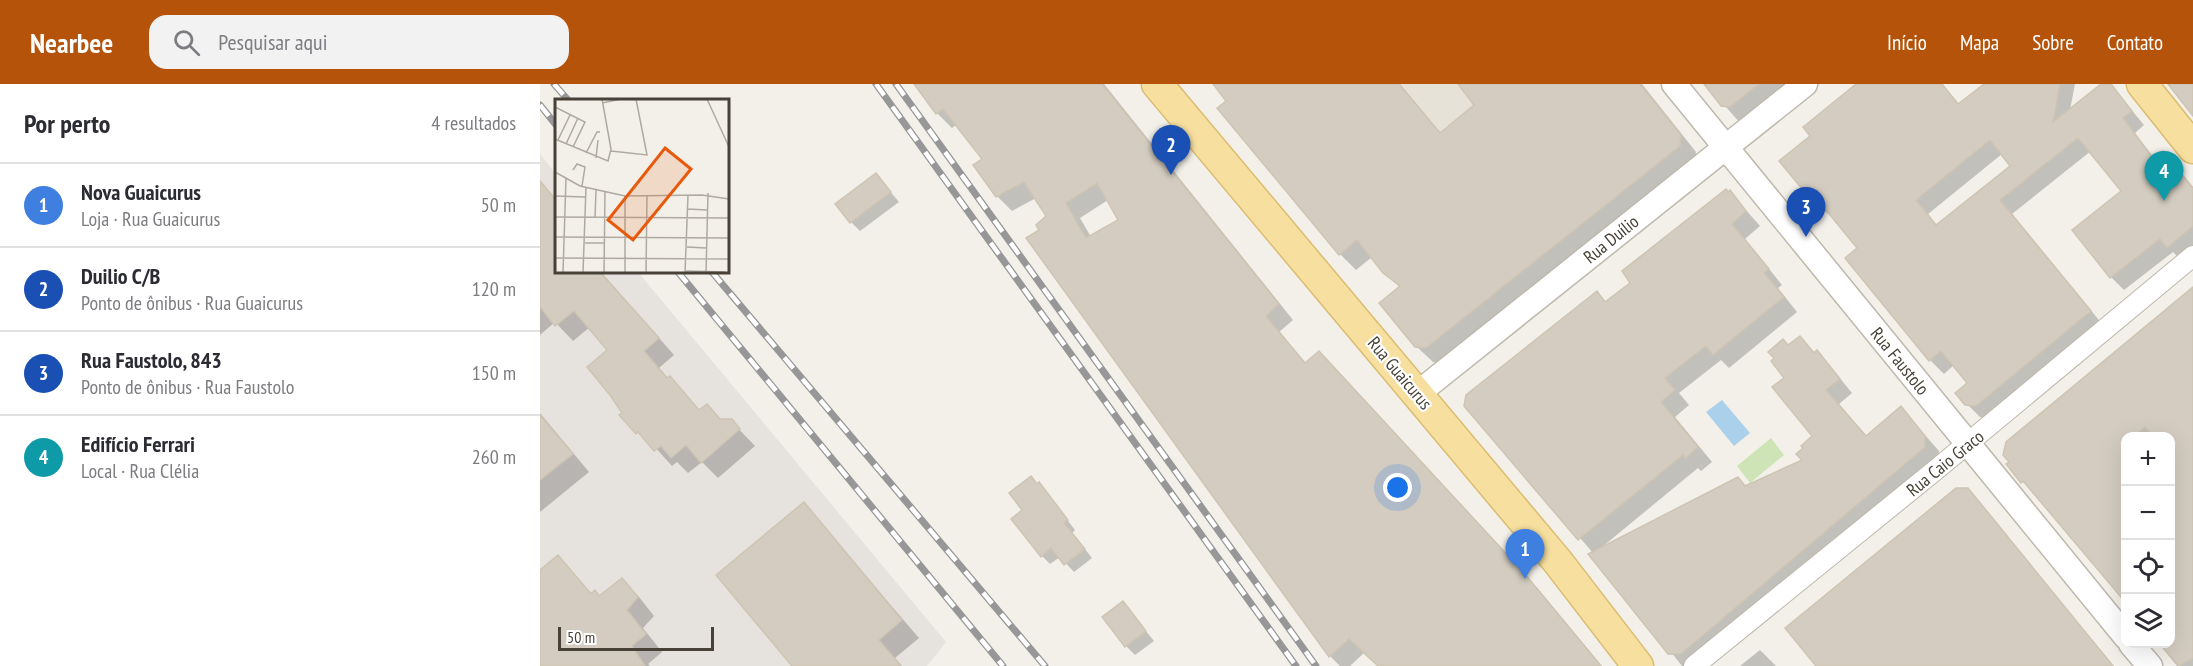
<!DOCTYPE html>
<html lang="pt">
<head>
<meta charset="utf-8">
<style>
  :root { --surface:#fff; --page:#f2f2f3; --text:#2b2b33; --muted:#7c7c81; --line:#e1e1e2; --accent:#b45309 }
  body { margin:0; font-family:"PT Sans Narrow",sans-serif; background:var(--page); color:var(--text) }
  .controls { position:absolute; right:18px; bottom:18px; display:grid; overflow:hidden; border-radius:12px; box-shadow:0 6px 24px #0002 }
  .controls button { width:54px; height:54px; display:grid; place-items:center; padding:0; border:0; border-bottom:2px solid var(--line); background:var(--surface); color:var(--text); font:30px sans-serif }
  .scale { position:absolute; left:18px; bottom:15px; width:156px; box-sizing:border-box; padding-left:6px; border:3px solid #474138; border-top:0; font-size:16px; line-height:21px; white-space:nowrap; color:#474138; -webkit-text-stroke:4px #fff; paint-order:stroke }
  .you { position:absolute; left:858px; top:404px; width:21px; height:21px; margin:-15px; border:4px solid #fff; border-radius:50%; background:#1a73e8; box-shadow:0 0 0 9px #1a73e833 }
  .badge { display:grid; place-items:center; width:39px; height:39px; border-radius:50%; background:var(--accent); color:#fff; font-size:20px; font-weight:700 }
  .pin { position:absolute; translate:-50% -50px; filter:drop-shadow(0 2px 3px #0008) }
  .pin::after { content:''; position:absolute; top:32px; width:21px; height:18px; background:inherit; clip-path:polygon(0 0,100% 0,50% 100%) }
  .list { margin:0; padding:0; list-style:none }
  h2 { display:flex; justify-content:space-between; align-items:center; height:78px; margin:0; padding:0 24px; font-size:26px }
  h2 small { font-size:20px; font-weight:400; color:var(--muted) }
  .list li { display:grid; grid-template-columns:39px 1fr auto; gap:18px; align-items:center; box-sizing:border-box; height:84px; padding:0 24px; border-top:2px solid var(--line) }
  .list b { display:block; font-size:22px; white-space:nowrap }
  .list p { margin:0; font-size:20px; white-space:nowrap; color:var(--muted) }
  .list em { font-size:20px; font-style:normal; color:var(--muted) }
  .icon { flex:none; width:33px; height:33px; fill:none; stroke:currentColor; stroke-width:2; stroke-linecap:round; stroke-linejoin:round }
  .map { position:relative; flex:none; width:1653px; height:582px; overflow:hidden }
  header { display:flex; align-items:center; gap:36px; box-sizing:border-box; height:84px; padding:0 30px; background:var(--accent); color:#fff }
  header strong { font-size:28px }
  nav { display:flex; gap:33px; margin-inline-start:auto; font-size:21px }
  .search { width:420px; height:54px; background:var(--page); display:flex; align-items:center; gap:15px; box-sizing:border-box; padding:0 21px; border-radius:18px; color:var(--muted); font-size:22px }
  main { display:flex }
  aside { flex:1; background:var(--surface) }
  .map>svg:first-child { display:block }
  .residential { fill:#e7e2d8 }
  .industrial { fill:#e6e2de }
  .green { fill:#cfe4b6 }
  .water { fill:#abd0eb }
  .shadow { fill:#0003; fill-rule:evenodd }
  .building { fill:#d4ccc0; stroke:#cec4b3; stroke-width:1.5; fill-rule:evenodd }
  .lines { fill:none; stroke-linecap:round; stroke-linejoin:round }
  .minor-casing { stroke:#beb8ad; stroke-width:22 }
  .tertiary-casing { stroke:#beb8ad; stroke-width:27 }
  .primary-casing { stroke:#dbbc70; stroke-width:33 }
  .minor { stroke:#fff; stroke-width:20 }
  .tertiary { stroke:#fff; stroke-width:24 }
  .primary { stroke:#f6df9f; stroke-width:30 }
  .rail-casing { stroke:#979797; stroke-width:7 }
  .rail { stroke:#fff; stroke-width:4.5; stroke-dasharray:14; stroke-linecap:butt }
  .labels { text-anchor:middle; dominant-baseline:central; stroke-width:4.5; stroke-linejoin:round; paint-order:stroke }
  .street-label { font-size:18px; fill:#474138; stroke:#fff }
  .inset-road { fill:none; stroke:#aeaaa2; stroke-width:1.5 }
  .view { fill:#e8590c; fill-opacity:0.15; stroke:#e8590c; stroke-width:3 }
  .inset-edge { fill:none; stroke:#474138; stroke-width:3 }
</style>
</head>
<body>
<header>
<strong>Nearbee</strong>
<div class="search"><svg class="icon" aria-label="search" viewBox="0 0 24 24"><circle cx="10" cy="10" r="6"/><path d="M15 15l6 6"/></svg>Pesquisar aqui</div>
<nav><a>Início</a><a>Mapa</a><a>Sobre</a><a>Contato</a></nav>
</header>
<main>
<aside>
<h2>Por perto<small>4 resultados</small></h2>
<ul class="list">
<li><span class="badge" style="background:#3f7fe0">1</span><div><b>Nova Guaicurus</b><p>Loja · Rua Guaicurus</p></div><em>50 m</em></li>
<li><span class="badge" style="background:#1a4fb4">2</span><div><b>Duilio C/B</b><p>Ponto de ônibus · Rua Guaicurus</p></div><em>120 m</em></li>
<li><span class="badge" style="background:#1a4fb4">3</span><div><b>Rua Faustolo, 843</b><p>Ponto de ônibus · Rua Faustolo</p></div><em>150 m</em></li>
<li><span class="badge" style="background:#0f9aa8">4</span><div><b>Edifício Ferrari</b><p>Local · Rua Clélia</p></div><em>260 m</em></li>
</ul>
</aside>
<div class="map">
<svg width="1653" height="582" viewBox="0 0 1653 582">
  <rect width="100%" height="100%" fill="#f3f0e9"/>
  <path class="residential" d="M859,0H960L900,49Z"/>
  <path class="industrial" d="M0,70L16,90V188H98L406,558L387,582H0Z"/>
  <path class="green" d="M1231,354L1244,371L1210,399L1197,382Z"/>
  <path class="water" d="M1182,316L1210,349L1194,362L1166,328Z"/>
  <path class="shadow" d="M377,0H564L753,236L739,248L766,280L794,285L999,506L1062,582H839L825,568L810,582H800L790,572L488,155L501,146L508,133L496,114L472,127L457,112L445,75L417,40L412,44L397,29ZM568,116L580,137L551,153L540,134Z
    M675,0H860L901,50L937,21L929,0H1102L1156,68L1155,78L903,279L893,278L876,262L860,204L832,173L816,186L800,170Z
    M1166,0H1257L1200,39Z
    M1319,0H1402L1420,21L1446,0H1535L1530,26L1563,0H1570L1604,41L1595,49L1615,75L1623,69L1653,103V166L1641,176L1633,168L1584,206L1571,193L1583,107L1551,67L1472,130L1563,241L1449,335L1440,333L1426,319L1429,300L1414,281L1404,290L1390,276L1307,174L1319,164L1290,128L1288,130L1274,117L1272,52ZM1462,70L1472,82L1397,142L1388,130Z
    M336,91L359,118L320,147L311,138Z
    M0,96L16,116V188H61L134,271L119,284L129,295L160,327L167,322L182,337H191L215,362L178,394L162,378L148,389L137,378L132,382L84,329L69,266L50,243L33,257L15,238L0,251Z
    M1190,108L1220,142L1205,155L1242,201L1238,204L1257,228L1189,284L1181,276L1139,309L1149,321L1135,333L1172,378L1161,387L1158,384L1062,463L1265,377L1274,352L1246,294L1249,263L1259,254L1290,282L1312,309L1299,320L1327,353L1361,324L1399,367L1398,377L1157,582H1142L1053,469L926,322L1057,209L1067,219L1092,199Z
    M1653,207V582H1637L1619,560H1630V352H1586V516L1468,380Z
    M0,329L49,388L0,428Z
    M499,400L535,446L532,449L552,474L534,488L520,473L510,480L502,472L484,426Z
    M1427,406L1574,582H1278Z
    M264,420L379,554L355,574L362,582H254Z
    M18,473L52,510L60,513L82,496L99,513L114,532L103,544L122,568L108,580L110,582H0V488Z
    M583,519L614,557L595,571L586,562Z
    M1220,566L1236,582H1200Z"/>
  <path class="building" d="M374,0H562L739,220L726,232L765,279L779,267L984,489L1061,582H838L809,555L789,573L486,154L499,146L496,141L506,132L484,98L456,113L433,81L442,75L403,25L396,30ZM557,99L578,136L546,154L526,119Z
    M673,0H859L900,49L934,21L918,0H1100L1141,51L1140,62L886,264L875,263L839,219L860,202L843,189L817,156L799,171L677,24L686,17Z
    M1164,0H1219L1190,23L1181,22Z
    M1316,0H1402L1418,20L1444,0H1520L1513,38L1561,0H1571L1592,27L1583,34L1603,61L1613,75L1623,67L1653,104V142L1627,164L1620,155L1570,194L1532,146L1581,107L1538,54L1460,116L1551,227L1436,322L1425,321L1415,309L1427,299L1401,267L1389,277L1305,174L1317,164L1277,115L1273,118L1239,77L1270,52L1263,43ZM1450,56L1470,82L1396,141L1376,116Z
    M1628,0H1653V32Z
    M336,89L351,108L310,139L295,120Z
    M0,97L16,116V188H60L119,254L104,267L127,294L130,292L159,326L167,320L180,335H192L200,345L161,379L146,361L131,374L121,362L114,367L98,348L96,350L79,331L82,329L70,311L47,283L67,266L34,227L15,242L0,223Z
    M1186,105L1188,108L1190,106L1206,127L1192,140L1229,185L1224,189L1244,213L1173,271L1166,262L1125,294L1135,306L1121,318L1158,363L1146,374L1143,371L1038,456L924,322L926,311L1057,207L1065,218L1090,199L1082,187Z
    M1653,203V574L1639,582L1620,560H1630V352H1613L1605,343L1594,352H1586V519L1483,397L1481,399L1466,380L1469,378L1463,371L1466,358Z
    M1260,252L1274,269L1277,266L1300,295L1286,306L1326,352L1361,322L1385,352V363L1141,570H1128L1048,470L1198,393L1205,402L1262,376L1256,370L1263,364L1261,362L1272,352L1232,303L1244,294L1231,277L1234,274L1228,268L1243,255L1248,261Z
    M0,331L33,370L0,396Z
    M491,392L497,400L499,398L528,436L524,439L545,465L524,481L511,464L501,473L471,435L482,426L469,409Z
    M1416,404H1428L1573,582H1276L1245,544Z
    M264,418L362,536L339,556L361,582H252L176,491Z
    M18,471L51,510L55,506L59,512L82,494L98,513L87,526L106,550L92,562L105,582H0V486Z
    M583,517L606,547L585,563L562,533Z"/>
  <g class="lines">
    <defs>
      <path id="minor" d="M1154,582L1398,384L1653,172"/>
      <path id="tertiary" d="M1134,0L1586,553
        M877,310L1265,0
        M1591,560L1610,582"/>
      <path id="primary" d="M617,0L1018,478L1098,582
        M1602,0L1653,64"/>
    </defs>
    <use href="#minor" class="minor-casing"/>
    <use href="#tertiary" class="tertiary-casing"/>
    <use href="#primary" class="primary-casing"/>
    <use href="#minor" class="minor"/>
    <use href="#tertiary" class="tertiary"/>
    <use href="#primary" class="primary"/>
    <defs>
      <path id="rail" d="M14,0L28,16
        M336,0L756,582
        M356,0L776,582
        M0,21L16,41
        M138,188L463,582
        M172,188L505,582"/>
    </defs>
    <use href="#rail" class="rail-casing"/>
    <use href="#rail" class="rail"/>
  </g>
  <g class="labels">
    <g class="street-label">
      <text transform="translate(1071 155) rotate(-39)">Rua Duílio</text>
      <text transform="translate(1360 277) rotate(51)">Rua Faustolo</text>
      <text transform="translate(860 289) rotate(50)">Rua Guaicurus</text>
      <text transform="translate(1405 379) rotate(-39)">Rua Caio Graco</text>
    </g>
  </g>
  <g transform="translate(15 15)">
    <rect width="174" height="174" fill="#f3f0e9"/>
    <path class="inset-road" d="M152,0L174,48M47,4L66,0M0,8L30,23L18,48M0,40L53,62L56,50L47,0M3,41L15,16M11,45L23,19M56,52L92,56L81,0M31,54L42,33H45M41,59L43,41M18,71L22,65L30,68L27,87M0,73L25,87L70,97L147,96L174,100M0,97L30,98M70,97V174M133,110L152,111M0,118L174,119M40,119L41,91M0,138L174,139M30,144H49M132,148L151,149M0,159L174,160M174,160V115M131,172L170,173M8,174L11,79M28,174L31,88M49,174L50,92M91,174L92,97M130,174L133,96M151,174L153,94"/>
    <path class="view" d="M110,49L136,70L78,141L53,121Z"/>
    <rect width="174" height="174" class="inset-edge"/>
  </g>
</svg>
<div class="controls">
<button>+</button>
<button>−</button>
<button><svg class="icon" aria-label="locate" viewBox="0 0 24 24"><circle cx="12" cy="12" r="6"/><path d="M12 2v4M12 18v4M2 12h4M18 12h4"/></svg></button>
<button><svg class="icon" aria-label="layers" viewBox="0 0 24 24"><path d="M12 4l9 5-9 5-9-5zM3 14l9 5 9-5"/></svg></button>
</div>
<div class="scale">50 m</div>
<div class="you"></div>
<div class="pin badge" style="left:985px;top:495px;background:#3f7fe0">1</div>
<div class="pin badge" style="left:631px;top:91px;background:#1a4fb4">2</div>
<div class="pin badge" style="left:1266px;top:153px;background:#1a4fb4">3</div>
<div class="pin badge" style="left:1624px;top:117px;background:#0f9aa8">4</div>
</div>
</main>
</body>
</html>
